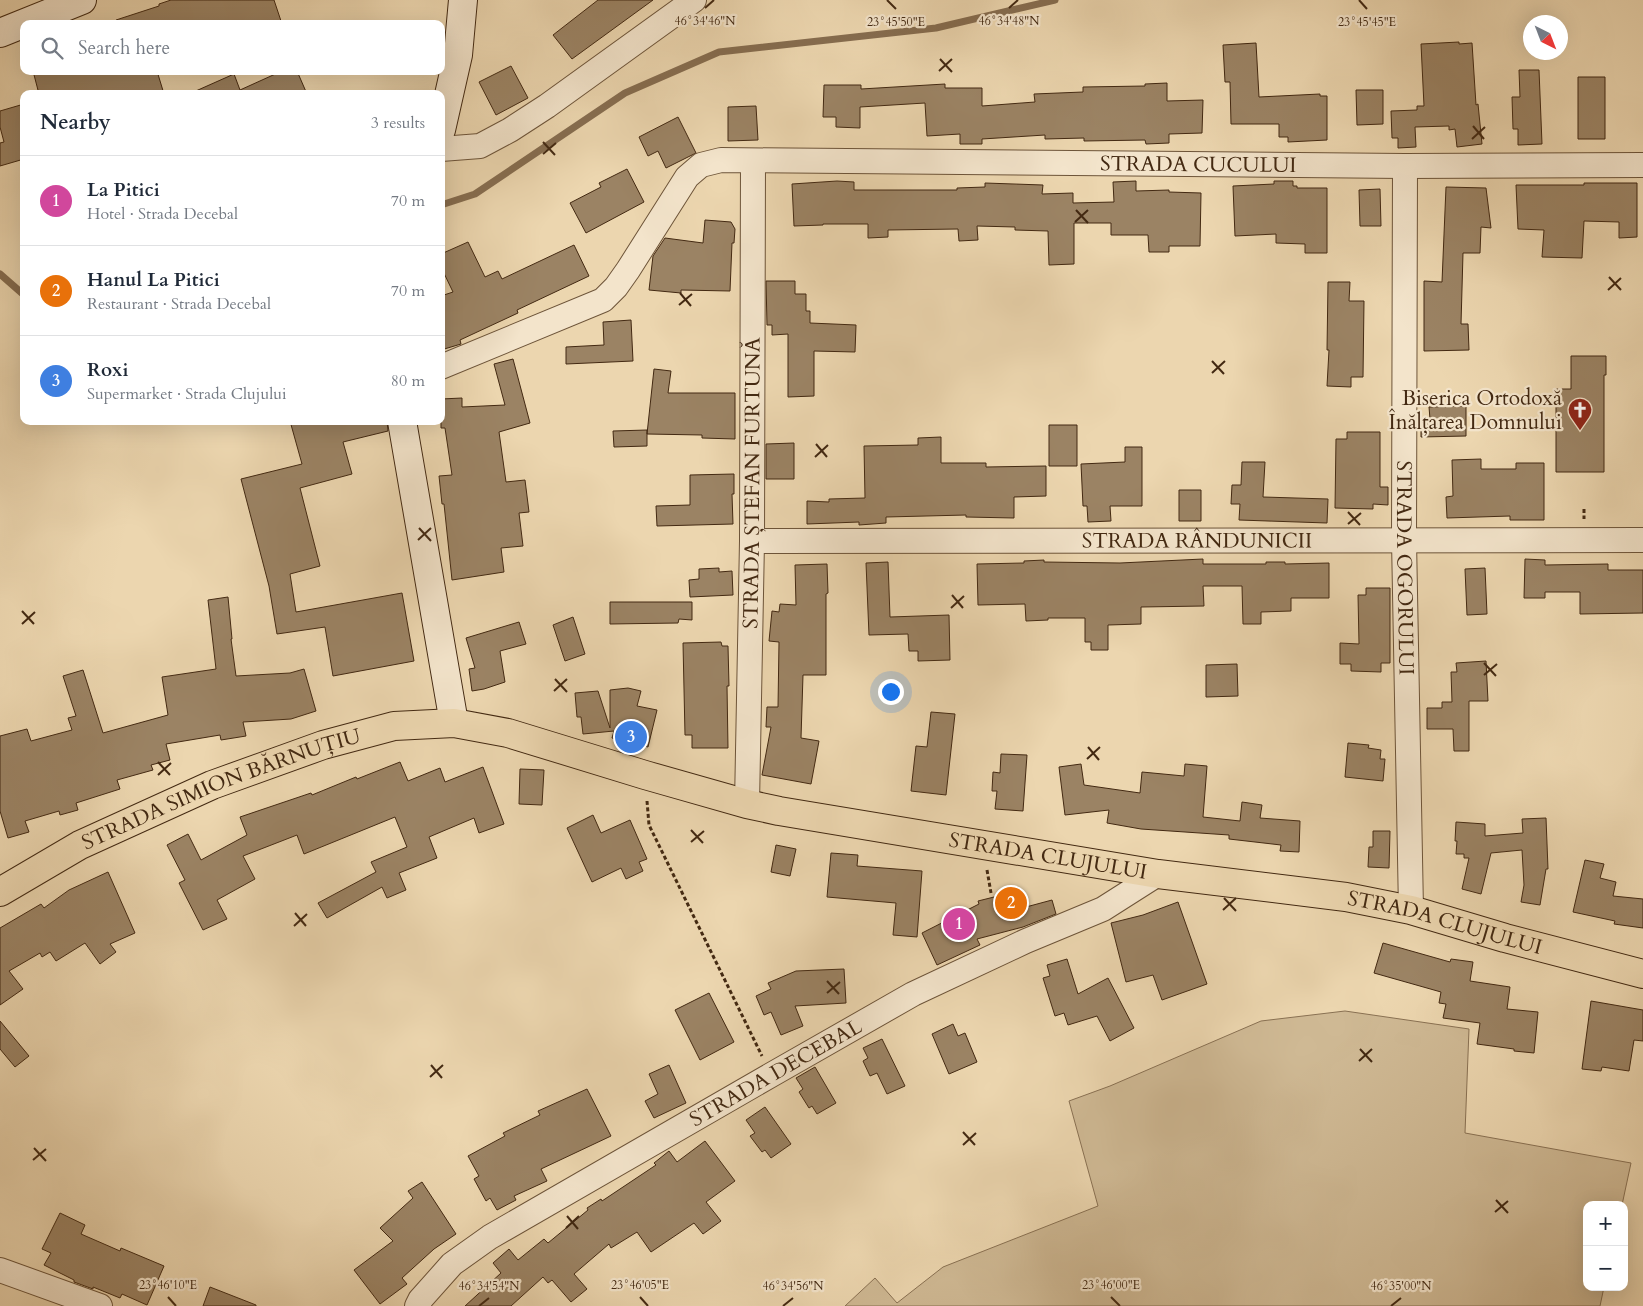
<!DOCTYPE html>
<html lang="en">
<head>
<meta charset="utf-8">
<style>
  :root { --surface:#fff; --page:#f2f2f3; --text:#1f2937; --muted:#747a83; --line:#e0e1e3; --accent:#0b8043 }
  body { margin:0; font-family:Cardo,serif; background:var(--page); color:var(--text) }
  .controls { position:absolute; right:15px; bottom:15px; display:grid; overflow:hidden; border-radius:10px; box-shadow:0 5px 20px #0002 }
  .controls button { width:45px; height:45px; display:grid; place-items:center; padding:0; border:0; border-bottom:1px solid var(--line); background:var(--surface); color:var(--text); font:25px sans-serif }
  .compass { position:absolute; left:1523px; top:15px; width:45px; height:45px; border-radius:50%; background:var(--surface); box-shadow:0 5px 20px #0002; rotate:138deg }
  .you { position:absolute; left:890px; top:691px; width:18px; height:18px; margin:-12px; border:4px solid #fff; border-radius:50%; background:#1a73e8; box-shadow:0 0 0 8px #1a73e833 }
  .badge { display:grid; place-items:center; width:32px; height:32px; border-radius:50%; background:var(--accent); color:#fff; font-size:16px; font-weight:700 }
  .pin { position:absolute; translate:-50% -50%; border:2px solid #fff; box-shadow:0 1px 5px #0006 }
  .list { margin:0; padding:0; list-style:none }
  h2 { display:flex; justify-content:space-between; align-items:center; height:65px; margin:0; padding:0 20px; font-size:21px }
  h2 small { font-size:16px; font-weight:400; color:var(--muted) }
  .list li { display:grid; grid-template-columns:32px 1fr auto; gap:15px; align-items:center; box-sizing:border-box; height:90px; padding:0 20px; border-top:1px solid var(--line) }
  .list b { display:block; font-size:19px; white-space:nowrap }
  .list p { margin:0; font-size:16px; white-space:nowrap; color:var(--muted) }
  .list em { font-size:16px; font-style:normal; color:var(--muted) }
  .icon { flex:none; width:28px; height:28px; fill:none; stroke:currentColor; stroke-width:2; stroke-linecap:round; stroke-linejoin:round }
  .map { position:relative; flex:none; width:1643px; height:1306px; overflow:hidden }
  .search { position:absolute; background:var(--surface); box-shadow:0 5px 20px #0002; left:20px; top:20px; width:425px; height:55px; display:flex; align-items:center; gap:12px; box-sizing:border-box; padding:0 18px; border-radius:10px; color:var(--muted); font-size:19px }
  .panel { position:absolute; background:var(--surface); box-shadow:0 5px 20px #0002; left:20px; top:90px; width:425px; height:335px; border-radius:10px }
  .map>svg:first-child { display:block }
  .green { fill:#cfb994; stroke:#897153 }
  .lines { fill:none; stroke-linecap:round; stroke-linejoin:round }
  .stream { stroke:#866d50; stroke-width:7 }
  .building { fill:#9b8364; stroke:#432912 }
  .street-casing { stroke:#6d5439; stroke-width:26 }
  .secondary-casing { stroke:#432912; stroke-width:30 }
  .primary-casing { stroke:#432912; stroke-width:30 }
  .path { stroke:#432912; stroke-width:3; stroke-dasharray:4 2.5; stroke-linecap:butt }
  .street { stroke:#f3e4cb; stroke-width:24 }
  .secondary { stroke:#f3e4cb; stroke-width:28 }
  .primary { stroke:#ecd6af; stroke-width:28 }
  .ticks { fill:none; stroke:#432912; stroke-width:2 }
  .labels { text-anchor:middle; dominant-baseline:central; stroke-width:4.5; stroke-linejoin:round; paint-order:stroke }
  .street-label { font-size:21px; fill:#432912; stroke:#f3e4cb }
  .poi-label { font-size:21px; fill:#432912; stroke:#f3e4cb; text-anchor:end }
  .ticks-label { font-size:12px; text-anchor:middle; fill:#432912; stroke:#f3e4cb; stroke-width:4.5; stroke-linejoin:round; paint-order:stroke }
</style>
</head>
<body>
<div class="map">
<svg width="1643" height="1306" viewBox="0 0 1643 1306">
  <rect width="100%" height="100%" fill="#ecd6af"/>
  <filter id="stains"><feTurbulence type="fractalNoise" baseFrequency=".004" numOctaves="4"/><feColorMatrix values="0 0 0 0 .2 0 0 0 0 .09 0 0 0 0 .02 0 0 0 .5 -.17"/></filter>
  <radialGradient id="worn" r=".72"><stop offset=".6" stop-color="#630" stop-opacity="0"/><stop offset="1" stop-color="#630" stop-opacity=".3"/></radialGradient>
  <path class="green" d="M1345,1011L1469,1029L1465,1133L1631,1163L1622,1205H1587V1287H1604L1600,1306H845L875,1278L897,1303L943,1267L1098,1206L1069,1101L1110,1086L1261,1021Z"/>
  <g class="lines">
    <path class="stream" d="M441,205L475,194L625,93L719,52L936,28L1055,0
      M0,274L24,295"/>
  </g>
  <path class="building" d="M171,0H274L282,24H116V20L159,6V4Z
    M598,0H653L572,59L553,35Z
    M1459,42V44L1472,43L1476,105L1478,104L1482,144L1457,147L1455,129L1449,130V126L1415,127L1416,147L1398,148V138H1392L1391,111L1417,110V106H1424L1421,44Z
    M1256,43L1259,97L1320,94V96H1327V140L1288,142V137H1279V124H1231L1230,82H1225L1223,45Z
    M511,66L528,98L496,115L479,82Z
    M1519,70H1539L1542,144L1518,145V129H1513L1512,97H1520Z
    M33,71H157L164,94H39Z
    M282,71H297L307,94H189L234,74L240,90Z
    M1578,77H1605V139H1578Z
    M1167,83V101L1203,100L1202,133L1169,134V143L1146,144L1145,140L1084,141V138L1045,139V135L982,139V144H960V134L927,136L925,103L860,107V128L836,127V117H823L824,85H861V89L945,84V88H982V106L1035,102L1034,94L1083,92V87L1145,86V84Z
    M1356,90H1383V124L1357,125Z
    M24,104V159L0,166V143L4,142L0,127V111Z
    M756,106L758,140L728,141V107Z
    M678,117L696,153L666,168L658,151L648,156L639,137Z
    M627,169L644,202L586,233L570,203L601,187L599,183Z
    M837,181L854,182V190H957V188L985,187V183L1043,185L1042,194L1073,193V203L1114,202L1113,182L1136,181V191L1169,190V192L1201,193L1200,246H1169V252H1149L1148,235H1111V223H1074V264L1049,265L1048,231L1015,230V227L977,226L978,240L959,241L958,229L888,230V237L868,238V224H823V225L794,226L792,184Z
    M1274,181H1293V186H1297V188H1327V253H1305V244L1276,243V234L1235,236L1233,186L1274,184Z
    M1584,183H1637V237L1619,238V222L1584,221L1582,258L1542,257L1544,230L1518,229L1516,185H1584Z
    M1446,187L1486,188L1491,228L1481,227L1480,253H1463L1461,324H1468L1469,350L1424,351V281L1442,282Z
    M1380,189L1381,226H1360L1359,190Z
    M705,220L731,222L735,229L734,243H732L730,291L681,290V293L649,290L653,256L665,238L703,243Z
    M468,242L485,277L498,271L502,279L574,245L589,276L517,310L518,313L460,340L461,344L441,350V296L453,292L441,267V254Z
    M766,281H795V294H806V311H810V323L856,325L855,352L814,351V396L788,397V334L772,335V325H767Z
    M1328,282H1350L1349,301H1364L1363,377H1351V387L1327,386L1329,350H1327Z
    M631,320L633,361L566,364V347L604,345L603,322Z
    M1571,356H1606V375H1604V472H1556V389H1571Z
    M513,359L530,423L499,432L506,482L525,480L529,512L519,513L523,546L501,548L504,572L452,580L444,504H442L439,476L452,475L445,428H441V399L462,398V407L505,405L494,364Z
    M654,369L671,371L668,393H735V439L702,438V435L647,434V446L614,447L613,431L647,430V434Z
    M1466,406V436L1421,437V419H1430L1429,407Z
    M290,421H387L388,431L343,442L352,474L300,488L320,566L290,574L296,612L402,593L414,661L333,676L325,627L277,634L269,586L241,479L302,464Z
    M1049,425H1077V466H1049Z
    M1347,432H1380V487H1388V505L1373,504V509L1335,508L1336,439H1347Z
    M941,437V463H986V467L1046,466V496L1014,497V518L966,517V515L886,517V523L859,525V522L807,524V501L829,502V499L865,498L864,446L918,445V438Z
    M794,443V479H766V444Z
    M1125,447H1142V506H1110L1111,521L1088,522L1087,506H1083L1081,464L1125,462Z
    M1481,459V469H1516V463H1544V520H1510V516L1447,518L1446,497L1453,496L1452,460Z
    M1242,462H1265L1263,497L1328,499L1327,523L1239,520L1240,504H1231L1232,485H1241Z
    M734,474V494H732L733,524L657,526L656,506L690,505V475Z
    M1179,490H1201V521H1179Z
    M1203,559V564H1266V562H1285V564L1329,563V598H1291V611L1261,612V624H1243L1242,586H1203L1204,606L1141,607V624L1108,625V650H1091V642H1085V618H1048V620L1026,621L1025,604L978,605L977,564L1024,563V561L1044,560V562L1120,563Z
    M1525,559L1545,560V565L1608,564V570H1643V613L1580,614V592H1545V598H1524Z
    M888,562L890,617L949,615L950,660L918,661V651H909L908,634L869,635L866,563Z
    M827,564L828,593L826,594V675H803L801,738L819,741L811,784L762,775L771,727H766L767,707H778L779,642L769,641L772,611L779,612L780,604L796,605L795,565Z
    M719,568V572L732,571L733,595L690,597L689,580L699,579V569Z
    M1485,568L1487,614L1467,615L1465,569Z
    M1366,588H1390V663H1381V672L1351,671V664H1340V643L1359,644L1358,595H1366Z
    M228,597L232,639H231L236,676L290,673L304,669L316,711L291,719L243,722L246,736L221,740L220,735L166,744L170,760L151,765L153,770L117,780L120,789L76,803L78,810L60,815L59,811L25,821L29,832L8,838L0,811V736L27,729L31,741L72,730L68,718L76,716L63,676L83,670L103,733L168,715L162,677L216,669L208,600Z
    M610,602H692V620L679,619L678,623L610,624Z
    M573,617L585,654L565,661L553,625Z
    M519,622L526,644L500,651L505,682L484,689L472,691L469,669L475,668L466,638Z
    M721,642L722,646H728L729,686H727L728,748H692V735H685L683,643Z
    M1486,661L1488,701H1469V751H1454L1453,729H1427V708H1442V702H1452L1451,672H1457L1456,663Z
    M1237,664L1238,696L1206,697V665Z
    M628,688L641,691L637,706L657,710L648,747L612,738L614,731L583,734L581,717H577L575,693L598,691L610,728V690Z
    M931,712L955,714L946,795L911,791L916,746L927,747Z
    M1348,743L1369,745L1368,748L1381,750L1380,759H1385L1383,781L1345,777Z
    M1001,754L1027,755L1023,811L995,809L997,791H992L993,772L1000,773Z
    M400,762L408,781L440,768L445,782L483,767L504,824L479,833L474,818L429,837L437,858L399,873L406,890L387,898L382,887L327,918L318,903L376,872L371,862L407,847L395,817L304,854L297,835L243,856L255,879L217,900L227,919L203,930L179,883L185,880L167,845L188,834L201,860L247,835L240,817L311,793L312,795L356,777L357,779Z
    M1081,764L1084,785L1140,793L1142,772L1184,776L1185,764L1207,766L1203,817L1240,821L1242,802L1262,805L1260,818L1300,821L1299,852L1280,851L1281,845L1229,839V835L1141,829L1107,823L1109,810L1065,815L1059,767Z
    M520,769L544,770L542,805L519,804Z
    M593,815L601,833L630,820L647,859L639,862L643,871L626,879L621,868L592,882L567,828Z
    M1546,818L1548,869H1546L1540,905L1521,902L1524,885L1522,850L1491,853L1481,894L1462,889L1469,858H1464V854H1456L1457,841H1455L1456,822L1485,824V836L1523,833L1522,819Z
    M1373,831H1390L1389,868L1368,867L1369,847H1373Z
    M776,845L796,849L790,876L771,872Z
    M831,853L858,855L857,866L922,871L917,937L893,935L896,903L827,897Z
    M1585,860L1604,864L1600,878L1616,882L1613,896L1643,899V928L1614,924L1615,921L1573,912Z
    M108,872L135,933L110,944L116,952L100,964L85,943L56,961L50,952L42,957L40,953L9,971L23,989L0,1005V928L41,904L44,908L69,890Z
    M1022,890L1026,907L1052,900L1056,914L1023,927L977,939L980,945L937,965L922,933L979,904L978,901Z
    M1178,902L1207,984L1162,1000L1153,975L1126,982L1111,923L1143,915Z
    M1383,943L1450,962L1451,959L1473,962L1470,981L1510,987L1507,1009L1538,1012L1534,1053L1514,1051V1049L1477,1044L1480,1023L1443,1018L1446,1004L1439,1003L1441,992L1374,973Z
    M1067,959L1078,994L1108,978L1134,1028L1110,1041L1097,1016L1068,1025L1064,1013L1055,1016L1043,978L1050,976L1047,965Z
    M844,969L846,1003L795,1006L803,1026L781,1035L771,1012L764,1015L756,996L771,989L768,983L796,971Z
    M709,993L734,1042L700,1060L675,1010Z
    M1591,1001L1643,1010V1041L1634,1040L1629,1071L1602,1067L1601,1071L1582,1069Z
    M0,1021L29,1056L15,1067L0,1049Z
    M953,1024L958,1036L965,1033L977,1062L949,1074L932,1034Z
    M882,1039L905,1086L887,1094L877,1073L870,1076L863,1061L868,1058L863,1048Z
    M669,1065L686,1103L654,1118L645,1101L658,1094L649,1074Z
    M815,1067L836,1103L817,1114L812,1106L809,1108L799,1092L803,1089L796,1078Z
    M587,1089L611,1136L541,1169L547,1181L514,1196L516,1200L497,1210L490,1198L486,1201L474,1179L479,1176L468,1156L505,1136L503,1133L540,1115L538,1111Z
    M765,1107L791,1144L771,1158L765,1150L762,1152L750,1136L755,1133L746,1120Z
    M705,1141L735,1181L706,1202L721,1221L703,1234L694,1223L651,1252L637,1232L611,1248L609,1244L574,1274L587,1289L571,1302L552,1280L548,1283L543,1277L511,1306H465L501,1273L493,1263L509,1249L518,1260L544,1239L548,1243L588,1210L587,1208L601,1199L602,1201L656,1165L654,1163L669,1151L677,1162Z
    M422,1182L456,1234L434,1249L402,1278L407,1284L380,1304L354,1270L393,1241L380,1228L413,1198L408,1191Z
    M60,1213L85,1225L81,1234L120,1251L121,1248L164,1266L147,1305L122,1294L120,1298L93,1287V1289L74,1282V1280L44,1265L51,1253L42,1249Z
    M210,1287L256,1305V1306H203Z"/>
  <g class="lines">
    <defs>
      <g id="street">
        <path d="M441,149L480,146L510,130L547,106L694,0"/>
        <path id="s1" d="M1405,166L1404,540L1411,910"/>
        <path id="s2" d="M441,367L603,300L616,287L628,270L687,177L701,165L721,160L1405,166L1643,165"/>
        <path id="s3" d="M752,541L1643,540"/>
        <path id="s4" d="M747,804L752,541L753,161"/>
        <path d="M0,1270L100,1306"/>
        <path id="s5" d="M417,1306L420,1300L452,1264L490,1237L771,1075L913,994L1026,941L1103,909L1158,874"/>
      </g>
      <path id="secondary" d="M0,33L82,0
        M441,130L458,55L463,0
        M402,421L454,723"/>
      <g id="primary">
        <path id="s6" d="M0,892L80,845L212,785L323,745L394,726L454,723L508,733L645,775L747,804L779,811L1158,874L1346,897L1411,910L1505,938L1643,974"/>
      </g>
    </defs>
    <use href="#street" class="street-casing"/>
    <use href="#secondary" class="secondary-casing"/>
    <use href="#primary" class="primary-casing"/>
    <path class="path" d="M1584,509V519
      M647,801L649,825L762,1056
      M987,870L991,893"/>
    <use href="#street" class="street"/>
    <use href="#secondary" class="secondary"/>
    <use href="#primary" class="primary"/>
  </g>
  <path class="ticks" d="M887,0L896,9M1359,0L1367,9M705,8L714,0M1009,8L1018,0M940,59L952,72M939,71L952,59M1473,126L1484,139M1472,139L1485,127M543,142L555,155M543,154L556,143M1076,210L1088,223M1075,222L1088,210M1609,277L1621,290M1608,290L1621,278M680,293L691,306M679,305L692,294M1212,361L1224,374M1212,373L1225,361M816,444L827,457M815,457L828,445M1348,512L1360,525M1348,524L1361,513M419,528L431,541M418,540L431,528M952,595L963,608M951,608L964,596M22,611L34,624M22,624L35,612M1484,663L1496,676M1484,675L1497,664M555,679L567,692M554,691L567,679M1088,747L1099,760M1087,759L1100,747M158,762L170,775M158,775L171,763M691,830L703,843M691,842L704,831M1224,898L1236,911M1223,910L1236,898M295,913L306,926M294,926L307,914M827,981L839,994M827,993L840,982M1360,1049L1372,1062M1359,1061L1372,1049M431,1065L442,1078M430,1077L443,1065M963,1132L975,1145M963,1145L976,1133M34,1148L46,1161M33,1160L46,1149M1496,1200L1508,1213M1495,1212L1508,1201M567,1216L578,1229M566,1228L579,1216M168,1297L176,1306M640,1297L648,1306M1111,1297L1120,1306M479,1306L489,1298M783,1306L793,1298M1391,1306L1401,1298"/>
  <defs>
    <symbol id="church-pin" viewBox="-11 -11 22 30"><path d="M0 17L-7.5 6A9.5 9.5 0 1 1 7.5 6Z" fill="#8f2418" stroke="#f3e4cb"/><path d="M-1.2-6h2.4v3.5h3.3v2.4h-3.3V6h-2.4V-.1h-3.3v-2.4h3.3Z" fill="#fff"/></symbol>
  </defs>
  <g fill-rule="evenodd">
    <use href="#church-pin" x="1566" y="396" width="28" height="38"/>
  </g>
  <g class="labels">
    <g class="street-label">
      <text stroke="none"><textPath href="#s2" startOffset="841">STRADA CUCULUI</textPath></text>
      <text stroke="none"><textPath href="#s4" startOffset="321">STRADA ȘTEFAN FURTUNĂ</textPath></text>
      <text stroke="none"><textPath href="#s3" startOffset="445">STRADA RÂNDUNICII</textPath></text>
      <text stroke="none"><textPath href="#s1" startOffset="402">STRADA OGORULUI</textPath></text>
      <text stroke="none"><textPath href="#s6" startOffset="245">STRADA SIMION BĂRNUȚIU</textPath></text>
      <text stroke="none"><textPath href="#s6" startOffset="1099">STRADA CLUJULUI</textPath></text>
      <text stroke="none"><textPath href="#s6" startOffset="1502">STRADA CLUJULUI</textPath></text>
      <text stroke="none"><textPath href="#s5" startOffset="431">STRADA DECEBAL</textPath></text>
    </g>
    <g class="poi-label">
      <text x="1562" y="398">Biserica Ortodoxă<tspan x="1562" dy="24">Înălțarea Domnului</tspan></text>
    </g>
  </g>
  <g class="ticks-label">
    <text x="705" y="25">46°34'46"N</text>
    <text x="1009" y="25">46°34'48"N</text>
    <text x="896" y="26">23°45'50"E</text>
    <text x="1367" y="26">23°45'45"E</text>
    <text x="168" y="1289">23°46'10"E</text>
    <text x="640" y="1289">23°46'05"E</text>
    <text x="1111" y="1289">23°46'00"E</text>
    <text x="489" y="1290">46°34'54"N</text>
    <text x="793" y="1290">46°34'56"N</text>
    <text x="1401" y="1290">46°35'00"N</text>
  </g>
  <rect width="100%" height="100%" filter="url(#stains)"/>
  <rect width="100%" height="100%" fill="url(#worn)"/>
</svg>
<div class="controls">
<button>+</button>
<button>−</button>
</div>
<svg class="compass" viewBox="-18 -18 36 36"><path d="M0-13l5 13h-10z" fill="#e53935"/><path d="M0 13l5-13h-10z" fill="#747a83"/></svg>
<div class="you"></div>
<div class="pin badge" style="left:959px;top:924px;background:#d1479c">1</div>
<div class="pin badge" style="left:1011px;top:903px;background:#e8710a">2</div>
<div class="pin badge" style="left:631px;top:737px;background:#3f7fe0">3</div>
<div class="search"><svg class="icon" aria-label="search" viewBox="0 0 24 24"><circle cx="10" cy="10" r="6"/><path d="M15 15l6 6"/></svg>Search here</div>
<section class="panel">
<h2>Nearby<small>3 results</small></h2>
<ul class="list">
<li><span class="badge" style="background:#d1479c">1</span><div><b>La Pitici</b><p>Hotel · Strada Decebal</p></div><em>70 m</em></li>
<li><span class="badge" style="background:#e8710a">2</span><div><b>Hanul La Pitici</b><p>Restaurant · Strada Decebal</p></div><em>70 m</em></li>
<li><span class="badge" style="background:#3f7fe0">3</span><div><b>Roxi</b><p>Supermarket · Strada Clujului</p></div><em>80 m</em></li>
</ul>
</section>
</div>
</body>
</html>
